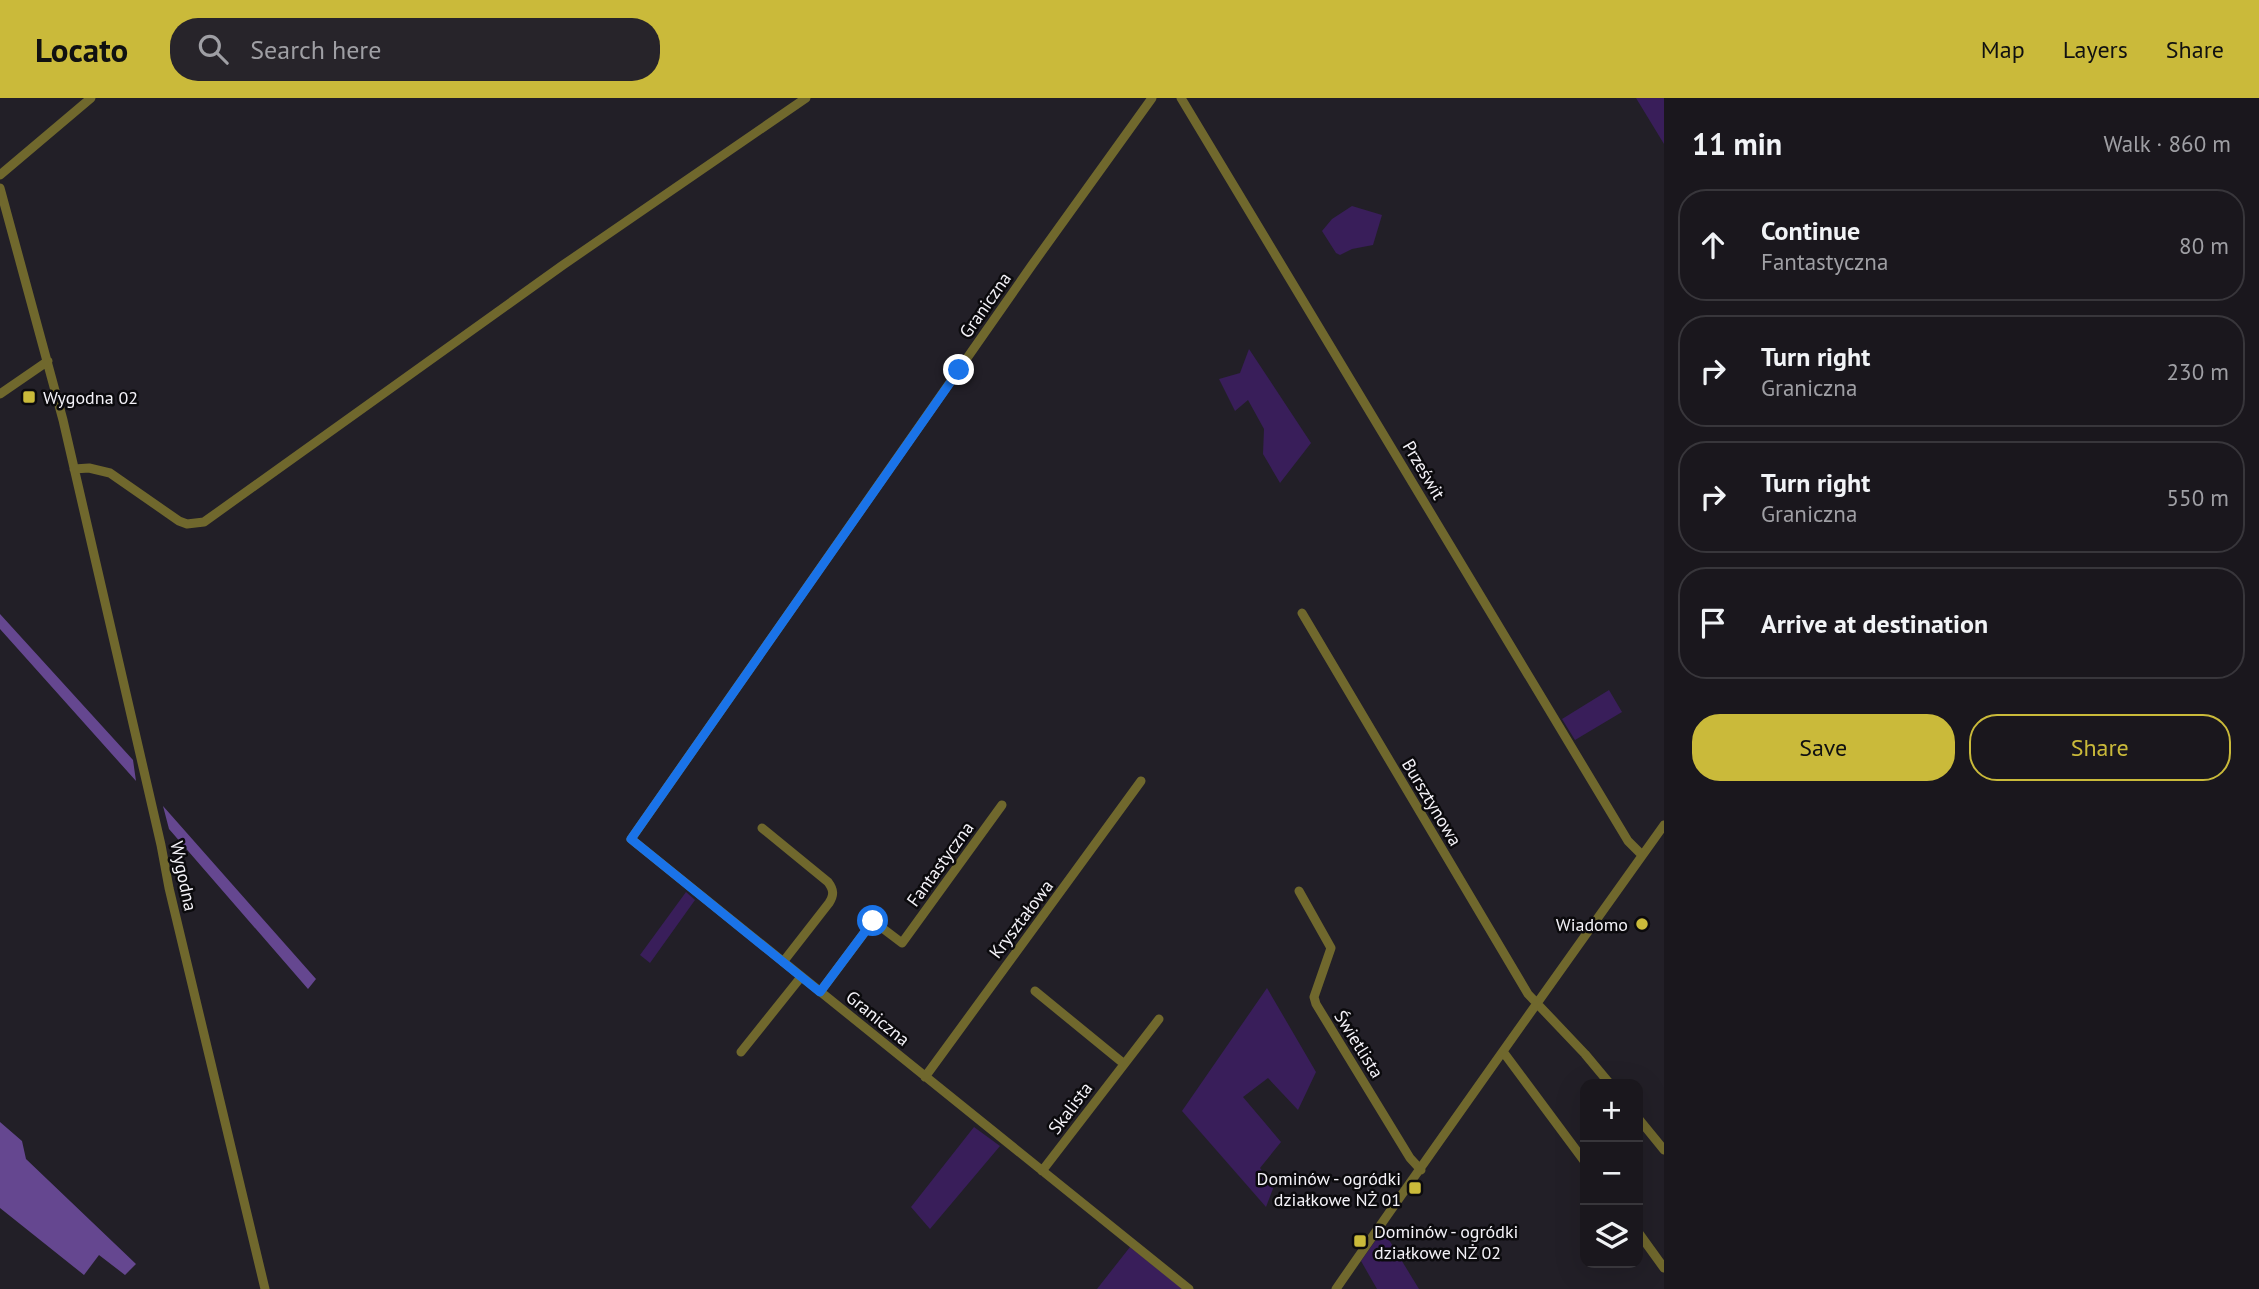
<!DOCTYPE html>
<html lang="en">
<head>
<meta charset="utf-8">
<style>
  :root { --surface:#1a171d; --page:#27242a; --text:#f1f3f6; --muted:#9f9fa4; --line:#38363b; --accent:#caba3a }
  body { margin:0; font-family:"PT Sans",sans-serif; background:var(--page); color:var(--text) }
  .controls { position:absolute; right:21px; bottom:21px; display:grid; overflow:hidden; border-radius:14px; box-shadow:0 7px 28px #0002 }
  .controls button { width:63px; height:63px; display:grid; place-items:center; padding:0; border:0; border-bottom:2px solid var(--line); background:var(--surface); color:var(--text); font:35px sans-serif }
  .stop { position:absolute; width:21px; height:21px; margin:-16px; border:5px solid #1a73e8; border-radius:50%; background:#fff }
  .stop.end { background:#1a73e8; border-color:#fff; box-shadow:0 2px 7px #0008 }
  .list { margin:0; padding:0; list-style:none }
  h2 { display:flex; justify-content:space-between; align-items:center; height:91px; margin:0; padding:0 28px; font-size:30px }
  h2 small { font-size:23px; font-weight:400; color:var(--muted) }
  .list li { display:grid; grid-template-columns:46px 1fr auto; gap:21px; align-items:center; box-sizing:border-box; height:112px; margin:0 14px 14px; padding:0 14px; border:2px solid var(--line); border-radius:28px }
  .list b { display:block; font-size:26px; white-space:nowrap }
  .list p { margin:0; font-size:23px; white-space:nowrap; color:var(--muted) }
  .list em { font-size:23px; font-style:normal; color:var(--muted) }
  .actions { display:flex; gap:14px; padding:21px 28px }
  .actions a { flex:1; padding:16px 0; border:2px solid var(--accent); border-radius:28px; text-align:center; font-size:24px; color:var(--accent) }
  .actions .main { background:var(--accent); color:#111 }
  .icon { flex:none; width:38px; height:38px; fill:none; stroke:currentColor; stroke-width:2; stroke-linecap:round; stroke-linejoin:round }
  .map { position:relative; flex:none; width:1664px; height:1191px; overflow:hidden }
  header { display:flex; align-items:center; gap:42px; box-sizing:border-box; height:98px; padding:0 35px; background:var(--accent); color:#111 }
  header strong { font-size:33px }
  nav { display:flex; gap:38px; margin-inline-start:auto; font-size:24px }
  .search { width:490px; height:63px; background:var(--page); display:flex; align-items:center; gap:18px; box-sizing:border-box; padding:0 24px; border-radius:28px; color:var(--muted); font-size:26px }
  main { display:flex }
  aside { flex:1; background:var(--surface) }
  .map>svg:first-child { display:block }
  .green { fill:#391e5a }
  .forest { fill:#654790 }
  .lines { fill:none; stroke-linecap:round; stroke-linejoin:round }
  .minor { stroke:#70682d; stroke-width:9 }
  .route { stroke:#1a73e8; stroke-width:9 }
  .poi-dot { fill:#caba3a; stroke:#0b0a0d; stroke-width:2.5 }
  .labels { text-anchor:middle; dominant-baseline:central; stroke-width:5; stroke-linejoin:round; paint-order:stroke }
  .street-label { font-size:18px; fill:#f4f2f8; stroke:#0b0a0d }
  .poi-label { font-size:18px; fill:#f4f2f8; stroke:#0b0a0d; text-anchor:start }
</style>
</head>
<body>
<header>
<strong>Locato</strong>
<div class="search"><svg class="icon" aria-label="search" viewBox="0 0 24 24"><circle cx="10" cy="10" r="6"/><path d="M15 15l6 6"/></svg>Search here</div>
<nav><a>Map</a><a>Layers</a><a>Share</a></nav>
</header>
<main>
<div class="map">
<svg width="1664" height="1191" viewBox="0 0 1664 1191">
  <rect width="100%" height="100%" fill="#221f27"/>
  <path class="green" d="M1636,0H1664V46Z
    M1352,108L1382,117L1373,147L1352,151L1340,157L1336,155L1322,133L1332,121Z
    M1249,251L1311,345L1280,385L1263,356L1264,331L1248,302L1235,313L1219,281L1240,275Z
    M1609,592L1622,614L1575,642L1562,621Z
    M686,794L695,802L650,865L640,857Z
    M1267,890L1316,974L1298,1012L1268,980L1243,999L1281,1044L1260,1070L1274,1088L1266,1109L1182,1013Z
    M974,1029L1000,1048L930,1131L911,1109Z
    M1383,1132L1419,1191H1377L1361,1163Z
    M1130,1149L1183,1191H1097Z"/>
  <path class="forest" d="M0,516L133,662L136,683L0,531Z
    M163,708L316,881L308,891L169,731Z
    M0,1024L22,1043L26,1061L136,1166L125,1177L99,1157L84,1177L0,1110Z"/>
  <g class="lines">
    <path class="minor" d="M1152,0L1032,167L631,741L1189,1191
      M1181,0L1628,743L1642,757
      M0,77L91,0
      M0,90L63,322L161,747L169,790L265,1191
      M0,296L48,263
      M74,371L89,370L110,375L179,423L187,426L204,424L563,167L806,0
      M1302,515L1528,896L1585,956L1610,986
      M762,730L828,784C834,792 834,797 829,805L783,864
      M1299,793L1331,850L1314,899L1316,906L1410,1060L1421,1072
      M1035,893L1123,965
      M820,894L873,823L902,845L1002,707
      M741,954L801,879
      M1504,955L1585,1064
      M925,979L1141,683
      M1638,1020L1664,1052
      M1042,1073L1159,921
      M1638,1134L1664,1170
      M1336,1191C1444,1035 1554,881 1664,727"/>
  </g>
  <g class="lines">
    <path class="route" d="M873,823L820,894L631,741L959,272"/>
  </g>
  <g class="poi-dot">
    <rect x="22" y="292" width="14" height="14" rx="3.5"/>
    <circle cx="1642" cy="826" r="7"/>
    <rect x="1408" y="1083" width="14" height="14" rx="3.5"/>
    <rect x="1353" y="1136" width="14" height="14" rx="3.5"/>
  </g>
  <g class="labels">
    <g class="street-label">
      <text transform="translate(985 207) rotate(-55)">Graniczna</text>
      <text transform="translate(1424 372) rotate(59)">Prześwit</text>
      <text transform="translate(1432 704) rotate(59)">Bursztynowa</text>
      <text transform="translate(940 766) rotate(-54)">Fantastyczna</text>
      <text transform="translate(184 778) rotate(78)">Wygodna</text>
      <text transform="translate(1021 821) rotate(-53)">Kryształowa</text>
      <text transform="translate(878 920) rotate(39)">Graniczna</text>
      <text transform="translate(1359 946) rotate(58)">Świetlista</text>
      <text transform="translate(1070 1010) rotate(-53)">Skalista</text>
    </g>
    <g class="poi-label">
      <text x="43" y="299">Wygodna 02</text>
      <text x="1628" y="826" text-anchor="end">Wiadomo</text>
      <text x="1401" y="1080" text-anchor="end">Dominów - ogródki<tspan x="1401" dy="21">działkowe NŻ 01</tspan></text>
      <text x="1374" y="1133">Dominów - ogródki<tspan x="1374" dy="21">działkowe NŻ 02</tspan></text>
    </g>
  </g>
</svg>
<div class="controls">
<button>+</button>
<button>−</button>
<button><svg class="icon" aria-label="layers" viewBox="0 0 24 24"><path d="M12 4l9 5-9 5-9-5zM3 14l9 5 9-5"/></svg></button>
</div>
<div class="stop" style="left:873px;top:823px"></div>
<div class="stop end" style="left:959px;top:272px"></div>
</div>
<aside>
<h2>11 min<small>Walk · 860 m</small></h2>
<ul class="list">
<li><svg class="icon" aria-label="ahead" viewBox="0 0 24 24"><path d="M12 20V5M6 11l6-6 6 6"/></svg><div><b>Continue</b><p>Fantastyczna</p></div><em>80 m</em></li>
<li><svg class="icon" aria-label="right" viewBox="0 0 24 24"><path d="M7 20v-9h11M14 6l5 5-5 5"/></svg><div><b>Turn right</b><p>Graniczna</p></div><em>230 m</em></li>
<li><svg class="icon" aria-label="right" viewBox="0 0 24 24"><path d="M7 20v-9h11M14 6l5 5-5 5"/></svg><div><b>Turn right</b><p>Graniczna</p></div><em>550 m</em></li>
<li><svg class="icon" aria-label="arrive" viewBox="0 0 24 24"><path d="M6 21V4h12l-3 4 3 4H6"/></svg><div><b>Arrive at destination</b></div></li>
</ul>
<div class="actions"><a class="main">Save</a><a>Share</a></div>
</aside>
</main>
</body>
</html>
